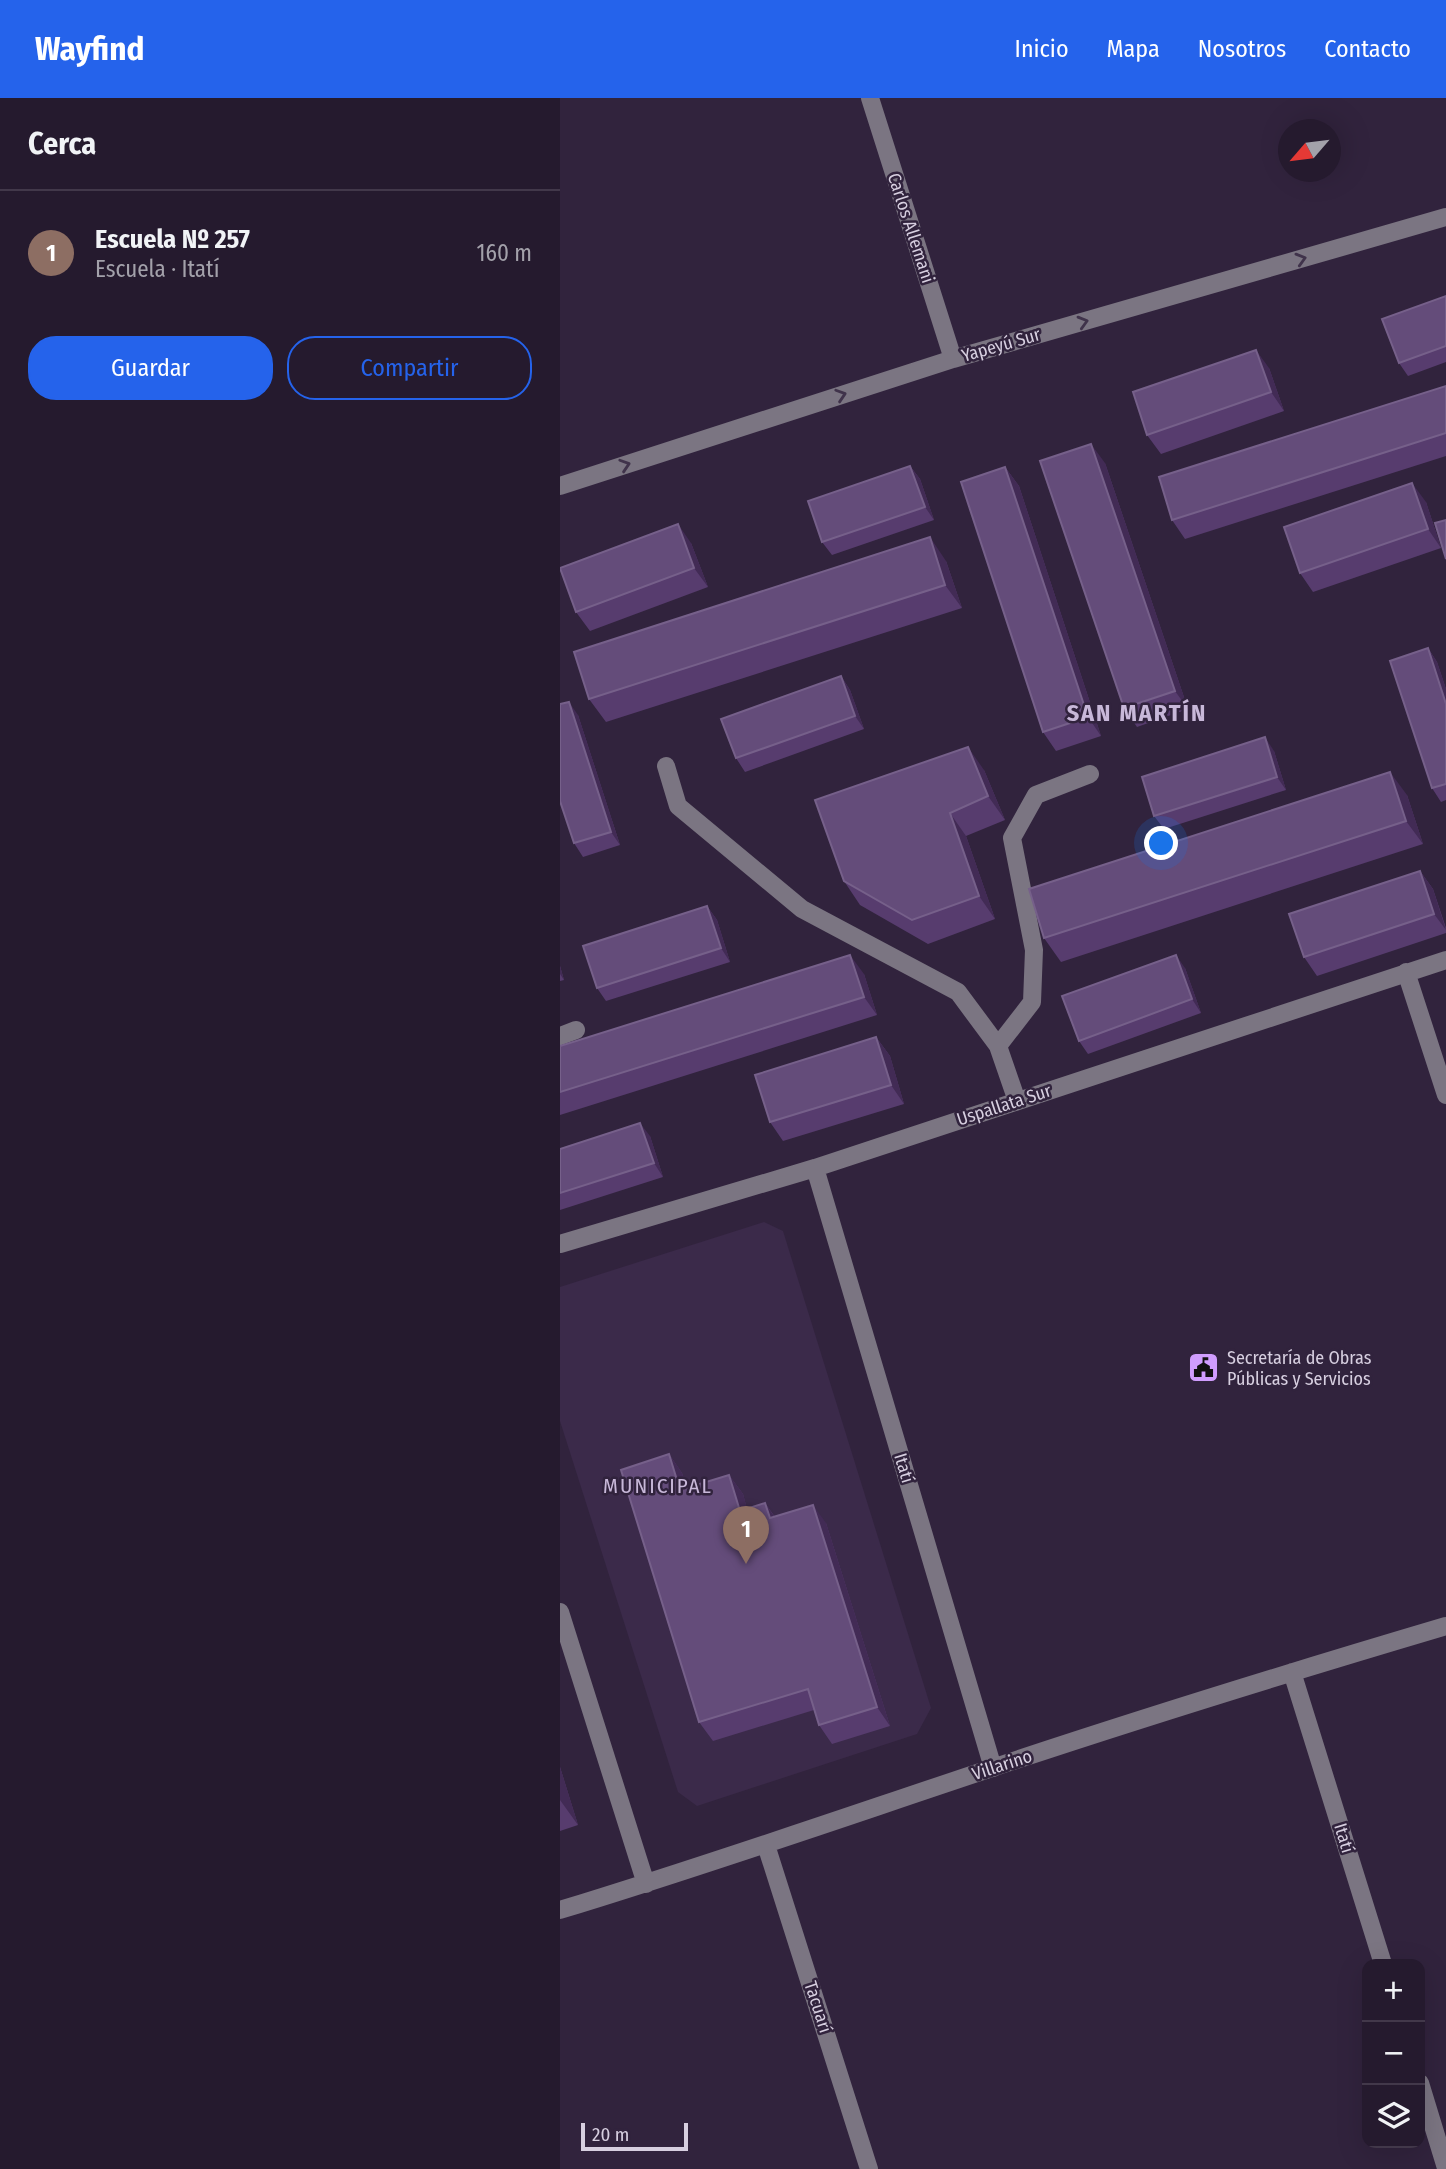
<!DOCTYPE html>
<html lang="es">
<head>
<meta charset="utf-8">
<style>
  :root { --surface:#251a2e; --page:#31273a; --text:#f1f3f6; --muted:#a3a1aa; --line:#42384a; --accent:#2563eb }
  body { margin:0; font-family:"Fira Sans Condensed",sans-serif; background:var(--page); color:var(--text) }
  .controls { position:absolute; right:21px; bottom:21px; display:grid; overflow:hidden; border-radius:14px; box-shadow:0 7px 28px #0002 }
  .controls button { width:63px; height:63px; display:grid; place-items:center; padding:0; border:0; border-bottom:2px solid var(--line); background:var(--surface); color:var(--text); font:35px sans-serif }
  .compass { position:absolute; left:718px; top:21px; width:63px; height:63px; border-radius:50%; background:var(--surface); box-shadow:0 7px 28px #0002; rotate:242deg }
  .scale { position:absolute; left:21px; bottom:18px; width:107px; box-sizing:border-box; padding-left:7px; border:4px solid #d7cfe0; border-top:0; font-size:19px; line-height:24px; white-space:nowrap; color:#d7cfe0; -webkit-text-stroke:5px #31233d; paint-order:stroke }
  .you { position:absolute; left:602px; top:746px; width:24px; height:24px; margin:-18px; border:5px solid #fff; border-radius:50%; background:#1a73e8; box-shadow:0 0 0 10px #1a73e833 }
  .badge { display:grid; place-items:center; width:46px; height:46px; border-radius:50%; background:var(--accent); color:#fff; font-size:23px; font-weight:700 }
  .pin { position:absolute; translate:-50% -58px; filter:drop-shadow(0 2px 4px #0008) }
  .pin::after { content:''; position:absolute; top:37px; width:24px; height:21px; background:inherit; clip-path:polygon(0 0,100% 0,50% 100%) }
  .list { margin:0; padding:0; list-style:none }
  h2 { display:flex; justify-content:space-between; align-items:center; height:91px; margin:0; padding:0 28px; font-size:30px }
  h2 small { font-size:23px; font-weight:400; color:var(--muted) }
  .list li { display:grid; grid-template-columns:46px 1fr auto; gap:21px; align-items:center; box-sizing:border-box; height:126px; padding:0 28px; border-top:2px solid var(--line) }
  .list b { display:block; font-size:26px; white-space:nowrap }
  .list p { margin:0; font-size:23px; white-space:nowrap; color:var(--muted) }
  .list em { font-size:23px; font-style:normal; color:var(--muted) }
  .actions { display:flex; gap:14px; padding:21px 28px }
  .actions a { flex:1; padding:16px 0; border:2px solid var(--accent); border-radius:28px; text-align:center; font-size:24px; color:var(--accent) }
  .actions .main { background:var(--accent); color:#fff }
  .icon { flex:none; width:38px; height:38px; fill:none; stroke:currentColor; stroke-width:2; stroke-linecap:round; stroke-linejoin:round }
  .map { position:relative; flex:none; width:886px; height:2071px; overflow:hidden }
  header { display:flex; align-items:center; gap:42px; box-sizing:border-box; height:98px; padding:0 35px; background:var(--accent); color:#fff }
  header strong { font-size:33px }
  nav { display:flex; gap:38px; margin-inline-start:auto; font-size:24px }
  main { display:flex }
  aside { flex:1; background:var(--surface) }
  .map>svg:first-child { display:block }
  .built { fill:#3b2a4a }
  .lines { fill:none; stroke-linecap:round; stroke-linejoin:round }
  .minor { stroke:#7b7582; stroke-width:18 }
  .wall { fill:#573c6e }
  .shaded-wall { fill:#422b55 }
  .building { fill:#644c7a; stroke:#76608a; stroke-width:2 }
  .oneway { stroke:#40334b }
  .labels { text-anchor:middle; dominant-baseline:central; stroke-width:5; stroke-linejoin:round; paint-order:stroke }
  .street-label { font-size:18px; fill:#d7cfe0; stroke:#31233d }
  .poi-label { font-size:18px; fill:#d7cfe0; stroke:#31233d; text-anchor:start }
  .quarter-label { font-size:21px; letter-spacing:2px; fill:#c8b8d9; stroke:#31233d }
  .district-label { font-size:24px; font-weight:bold; letter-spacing:2px; fill:#c8b8d9; stroke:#31233d }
</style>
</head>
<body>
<header>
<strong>Wayfind</strong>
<nav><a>Inicio</a><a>Mapa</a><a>Nosotros</a><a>Contacto</a></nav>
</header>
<main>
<aside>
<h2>Cerca<small></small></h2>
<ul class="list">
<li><span class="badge" style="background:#8d6e63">1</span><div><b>Escuela Nº 257</b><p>Escuela · Itatí</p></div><em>160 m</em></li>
</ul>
<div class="actions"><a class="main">Guardar</a><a>Compartir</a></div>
</aside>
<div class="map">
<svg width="886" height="2071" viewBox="0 0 886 2071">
  <rect width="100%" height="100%" fill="#31233d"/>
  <path class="built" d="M204,1124L223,1133L371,1610L357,1636L137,1708L118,1694L0,1323V1189Z"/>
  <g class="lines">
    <path class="minor" d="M310,0L393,261
      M0,388L393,261L886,119
      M106,668L118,708L242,811L398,894L438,948L457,1003
      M846,874L886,997
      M0,938L16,932
      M438,948L472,904L474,852L452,740L476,697L530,676
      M255,1070L433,1670
      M0,1146L255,1070L886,862
      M0,1514L86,1786
      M732,1574L823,1866
      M206,1747L309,2071
      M0,1812C145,1768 288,1718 432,1670C582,1620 734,1573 886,1528
      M860,1985L886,2070"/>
  </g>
  <path class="wall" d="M886,198V264L848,278L839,265Z
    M709,270L724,313L601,356L587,337Z
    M886,288V358L625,441L612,422Z
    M545,365L628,611L577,629L564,610Z
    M350,368L360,381L374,422L272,457L262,444Z
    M445,369L459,388L541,638L496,653L483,634Z
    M866,404L881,450L753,494L740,475Z
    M131,445L148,489L30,533L16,514Z
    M386,463L402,510L46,624L29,601Z
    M868,550L877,564L886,591V702L881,704L872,690Z
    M281,578L290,592L304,631L185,674L176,660Z
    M18,617L60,747L23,759L14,745Z
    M714,653L726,692L604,731L594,718Z
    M424,672L445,722L406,738L435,821L368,846L300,807L284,783Z
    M847,697L863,746L501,864L484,840Z
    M860,773L873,791L886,830V835L757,878L744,859Z
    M147,808L157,822L170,864L46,903L37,890Z
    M0,868L4,882L0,883Z
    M625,870L641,915L528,956L519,943Z
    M304,876L317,917L0,1017V948Z
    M316,939L330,958L344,1006L223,1043L210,1024Z
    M90,1038L103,1079L0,1112V1051Z
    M109,1356L122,1375L127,1390L169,1377L183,1396L187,1411L205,1405L215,1419L266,1425L330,1628L272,1646L259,1627L254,1612L153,1643L139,1624Z
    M0,1669L18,1727L0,1733Z"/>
  <path class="shaded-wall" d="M696,252L709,270L724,313L711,294Z
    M531,346L545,365L628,611L615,593Z
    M350,368L360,381L374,422L365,409Z
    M445,369L459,388L541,638L528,619Z
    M852,385L866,404L881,450L868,431Z
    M118,426L131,445L148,489L134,470Z
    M370,439L386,463L402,510L385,487Z
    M868,550L877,564L886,591V606Z
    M281,578L290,592L304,631L295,618Z
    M9,604L18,617L60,747L51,734Z
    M705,639L714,653L726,692L717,679Z
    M408,649L424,672L445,722L428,698Z
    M830,674L847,697L863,746L846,723Z
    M390,715L406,738L435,821L419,798Z
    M860,773L873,791L886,832L874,816Z
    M147,808L157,822L170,864L161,850Z
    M290,857L304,876L317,917L304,899Z
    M616,857L625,870L641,915L632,901Z
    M0,868L4,882L0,876Z
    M316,939L330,958L344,1006L331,987Z
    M80,1025L90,1038L103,1079L94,1065Z
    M109,1356L122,1375L133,1411L120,1392Z
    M169,1377L183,1396L193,1432L180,1413Z
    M205,1405L218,1424L210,1420Z
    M253,1407L266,1425L330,1628L317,1609Z
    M0,1669L18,1727L0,1702Z"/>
  <path class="building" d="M886,198V248L839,265L822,221Z
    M696,252L711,294L587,337L573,294Z
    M886,288V335L612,422L599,379Z
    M531,346L615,593L564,610L480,363Z
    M350,368L365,409L262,444L248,403Z
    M445,369L528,619L483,634L401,384Z
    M852,385L868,431L740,475L724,429Z
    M886,422V461L875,425Z
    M118,426L134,470L16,514L0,470Z
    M370,439L385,487L29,601L14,554Z
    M868,550L886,606V686L872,690L830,563Z
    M281,578L295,618L176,660L161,621Z
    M9,604L51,734L14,745L0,703V606Z
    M705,639L717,679L594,718L582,679Z
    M408,649L428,698L390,715L419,798L352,822L284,783L255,702Z
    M830,674L846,723L484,840L469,791Z
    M860,773L874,816L744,859L729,816Z
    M147,808L161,850L37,890L23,848Z
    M290,857L304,899L0,994V948Z
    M616,857L632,901L519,943L502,898Z
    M316,939L331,987L210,1024L195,977Z
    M80,1025L94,1065L0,1095V1051Z
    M109,1356L120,1392L169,1377L180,1413L205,1405L210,1420L253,1407L317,1609L259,1627L248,1591L139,1624L61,1372Z"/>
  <defs><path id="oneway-chevron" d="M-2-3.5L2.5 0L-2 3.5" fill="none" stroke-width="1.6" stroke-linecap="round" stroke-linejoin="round" transform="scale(1.75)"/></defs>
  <g class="oneway">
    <use href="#oneway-chevron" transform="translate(741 161) rotate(-16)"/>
    <use href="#oneway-chevron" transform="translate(523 224) rotate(-16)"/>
    <use href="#oneway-chevron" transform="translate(281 297) rotate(-18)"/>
    <use href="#oneway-chevron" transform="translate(65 367) rotate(-18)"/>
  </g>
  <defs>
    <symbol id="civic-square" viewBox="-11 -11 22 22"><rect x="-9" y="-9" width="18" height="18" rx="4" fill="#d09dfe" stroke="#31233d"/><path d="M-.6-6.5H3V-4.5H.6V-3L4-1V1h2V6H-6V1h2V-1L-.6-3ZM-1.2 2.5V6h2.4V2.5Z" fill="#111"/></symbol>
  </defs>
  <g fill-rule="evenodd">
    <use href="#civic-square" x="626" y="1252" width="35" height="35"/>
  </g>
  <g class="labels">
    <g class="street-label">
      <text transform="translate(351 130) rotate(72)">Carlos Allemani</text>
      <text transform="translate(441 247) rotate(-16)">Yapeyú Sur</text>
      <text transform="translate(444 1007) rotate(-18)">Uspallata Sur</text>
      <text transform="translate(344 1370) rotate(73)">Itatí</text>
      <text transform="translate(442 1667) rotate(-18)">Villarino</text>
      <text transform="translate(784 1740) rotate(73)">Itatí</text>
      <text transform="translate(258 1909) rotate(72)">Tacuarí</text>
    </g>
    <g class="poi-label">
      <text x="667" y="1260">Secretaría de Obras<tspan x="667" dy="21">Públicas y Servicios</tspan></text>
    </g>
    <g class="quarter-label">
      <text x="98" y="1388">MUNICIPAL</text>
    </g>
    <g class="district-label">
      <text x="577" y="615">SAN MARTÍN</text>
    </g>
  </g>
</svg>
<div class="controls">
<button>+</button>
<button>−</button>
<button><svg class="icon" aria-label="layers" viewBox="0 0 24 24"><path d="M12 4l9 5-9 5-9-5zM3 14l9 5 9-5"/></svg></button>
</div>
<svg class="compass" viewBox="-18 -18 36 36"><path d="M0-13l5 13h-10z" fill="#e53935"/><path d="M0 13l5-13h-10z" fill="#a3a1aa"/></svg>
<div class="scale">20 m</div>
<div class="you"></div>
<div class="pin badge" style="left:186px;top:1466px;background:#8d6e63">1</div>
</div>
</main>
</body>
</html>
